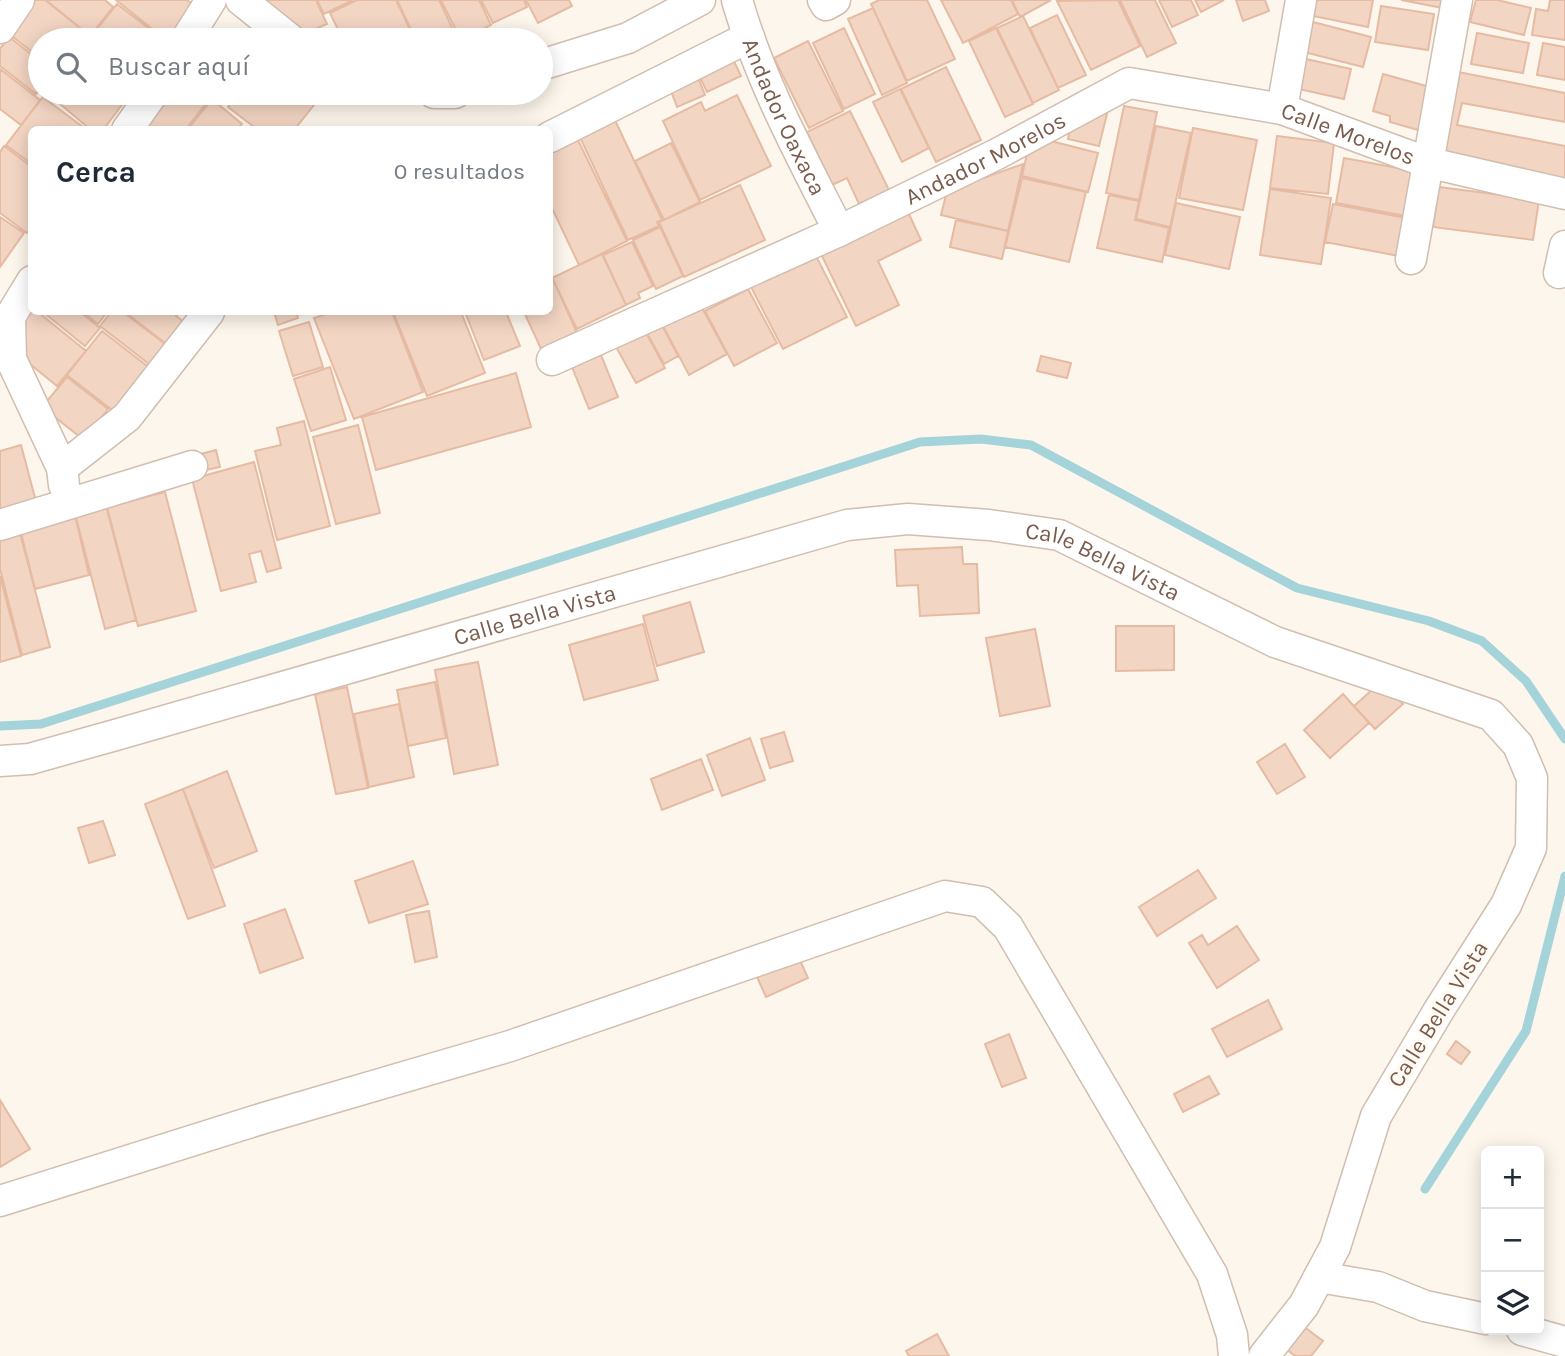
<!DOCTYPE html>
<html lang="es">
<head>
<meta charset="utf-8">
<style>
  :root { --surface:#fff; --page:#f2f2f3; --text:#1f2937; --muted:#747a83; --line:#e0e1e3 }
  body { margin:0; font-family:Karla,sans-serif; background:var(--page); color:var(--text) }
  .controls { position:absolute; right:21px; bottom:21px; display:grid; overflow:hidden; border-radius:10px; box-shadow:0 4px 18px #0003 }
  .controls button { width:63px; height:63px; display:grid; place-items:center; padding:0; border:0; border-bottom:2px solid var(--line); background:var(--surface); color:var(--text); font:35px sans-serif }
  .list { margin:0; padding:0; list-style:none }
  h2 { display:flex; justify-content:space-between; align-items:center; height:91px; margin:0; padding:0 28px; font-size:30px }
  h2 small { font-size:23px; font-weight:400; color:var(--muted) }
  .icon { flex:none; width:38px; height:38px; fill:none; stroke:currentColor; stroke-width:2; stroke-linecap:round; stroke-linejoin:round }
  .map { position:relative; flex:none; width:1565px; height:1356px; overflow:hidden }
  .search { position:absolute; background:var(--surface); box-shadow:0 4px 18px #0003; left:28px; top:28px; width:525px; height:77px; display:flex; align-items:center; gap:18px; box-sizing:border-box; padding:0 24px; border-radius:38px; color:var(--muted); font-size:26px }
  .panel { position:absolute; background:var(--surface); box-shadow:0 4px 18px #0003; left:28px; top:126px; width:525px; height:189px; border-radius:10px }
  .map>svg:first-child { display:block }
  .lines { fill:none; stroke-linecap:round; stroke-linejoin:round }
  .stream { stroke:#a5d3da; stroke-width:9 }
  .building { fill:#f3d5c3; stroke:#e6bba3; stroke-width:2 }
  .minor-casing { stroke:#d1beb0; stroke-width:33 }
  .minor { stroke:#fff; stroke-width:30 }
  .labels { text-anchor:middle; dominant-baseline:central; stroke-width:7; stroke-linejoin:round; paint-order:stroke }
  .street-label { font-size:23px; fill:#7a5c4d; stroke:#fffaf3 }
</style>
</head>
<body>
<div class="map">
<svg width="1565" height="1356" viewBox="0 0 1565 1356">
  <rect width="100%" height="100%" fill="#fdf6ec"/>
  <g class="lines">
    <path class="stream" d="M0,726L41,724L920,442L981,439L1031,445L1297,588L1429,621L1482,641L1526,681L1565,739
      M1425,1189L1526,1031L1565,876"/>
  </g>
  <path class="building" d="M28,0H45L90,36L87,40H40V58L4,30Z
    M46,0H105L113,7L90,36Z
    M116,0H187L196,7L169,40H166Z
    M265,0H316L327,24L297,37L276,23Z
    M317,0H353L324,14Z
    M357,0H396L415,40H343L330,13Z
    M397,0H439L458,40H416Z
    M441,0H479L491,25L461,40Z
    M481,0H524L527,7L493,23Z
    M526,0H569L572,6L538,23Z
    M879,0H927L955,59L907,81L871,4Z
    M941,0H1011L1018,14L963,43Z
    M1012,0H1051L1020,17Z
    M1118,0L1140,46L1091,70L1057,1Z
    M1120,0H1155L1176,43L1147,57Z
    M1159,0H1191L1198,15L1172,27Z
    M1195,0H1224L1201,12Z
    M1236,0H1265L1269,11L1243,21Z
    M1311,0H1373L1368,27L1308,15Z
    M1401,0H1445L1443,8Z
    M1476,0H1497L1531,8L1524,35L1470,22Z
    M1550,0H1565V40L1532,35L1536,9L1548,11Z
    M117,4L164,40H88Z
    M1381,6L1434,14L1428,50L1375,42Z
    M873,8L907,83L882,95L848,19Z
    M1057,15L1086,75L1058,88L1030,28Z
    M1023,16L1059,90L1033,103L997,28Z
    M1313,22L1371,37L1363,67L1304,52Z
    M844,28L875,94L844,109L813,43Z
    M996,28L1033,104L1005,117L969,41Z
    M1477,33L1529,43L1523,73L1471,64Z
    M9,37L40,61V89L36,94L0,66V49Z
    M808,41L843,111L809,128L774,58Z
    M1543,43L1565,47V80L1537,75Z
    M732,57L741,76L707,92L698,73Z
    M1297,57L1351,69L1344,99L1290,87Z
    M946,67L981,140L936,162L901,89Z
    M0,69L40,100L21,125L0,109Z
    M695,70L705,95L677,107L667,80Z
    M1453,71L1565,93V122L1462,103L1457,125L1565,146V183L1436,158Z
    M1383,74L1430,87L1418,130L1390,122V116L1373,111Z
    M900,89L929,148L902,162L873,102Z
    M47,93H129L130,94L103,130H91Z
    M168,93H209L212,96L185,130H143Z
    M213,93H238L229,104Z
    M238,93H309L318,100L294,130H258L228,107Z
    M737,95L771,166L700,200L663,121L701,102L705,111Z
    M43,97L87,130H32V164L6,145Z
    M212,99L242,124L237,130H187Z
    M1124,106L1157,112L1139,200L1106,193Z
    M850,111L889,190L859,204L847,178L832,185L807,132Z
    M1094,111L1107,114L1099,146L1068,139L1070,127Z
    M613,116L662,220L657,222L659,226L628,240L578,133Z
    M1156,126L1191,133L1170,227L1136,219Z
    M1193,128L1257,140L1243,210L1179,198Z
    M576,136L627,241L579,265L550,204V149Z
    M1031,136L1098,153L1088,192L1022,176Z
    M1277,136L1334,143L1328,194L1270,188Z
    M671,143L700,202L664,220L635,161Z
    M4,146L32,167V228L27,233L0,213V152Z
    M1344,158L1414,171L1406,216L1336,203Z
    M1023,164L1008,231L941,215L947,191Z
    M1022,178L1086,192L1069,262L1005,247Z
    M740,185L765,240L684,277L659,222Z
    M1439,187L1539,200L1533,240L1433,227Z
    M1270,189L1331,198L1321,264L1260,255Z
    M1109,195L1139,201L1135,220L1169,228L1162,262L1097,248Z
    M1176,203L1240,217L1229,269L1165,255Z
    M1333,204L1406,218L1399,256L1325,242Z
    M908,212L921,240L878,261L899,305L856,326L821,254Z
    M0,217L24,233L0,267Z
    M956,220L1008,231L1002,259L950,247Z
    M660,227L683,276L656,289L633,240Z
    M632,242L653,286L638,293L640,298L626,305L603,255Z
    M602,254L626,305L577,329L552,278Z
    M815,254L847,317L783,349L751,287Z
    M552,277L578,335L542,351L524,312H550Z
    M748,289L777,343L734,366L705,311Z
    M32,306V312H38L86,351L57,386L13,350L25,335L11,323Z
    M701,306L727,354L689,375L663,326Z
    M43,312H80L100,328L85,346Z
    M83,312H107L98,324Z
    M111,312H123L169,347L153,367L100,326Z
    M125,312H180L176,316L187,324L169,346Z
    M274,312H296L298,318L278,325Z
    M332,312H392L423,392L354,419L314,318Z
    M393,312H461L485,373L427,396Z
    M465,312H506L520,346L484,360Z
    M309,322L323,367L293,376L279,331Z
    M662,325L678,356L664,364L647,333Z
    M644,329L665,368L636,383L615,345Z
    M102,331L151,369L116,413L67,375Z
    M599,350L618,397L589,409L570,362Z
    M1041,356L1071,363L1067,378L1037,371Z
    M330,367L346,420L311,431L294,379Z
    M516,373L531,427L376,470L362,417Z
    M67,377L108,409L84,440L42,407Z
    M304,421L330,526L277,540L255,451L281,445L277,428Z
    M358,425L380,513L336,524L313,437Z
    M21,445L38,509L0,519V451Z
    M216,450L220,467L197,472L193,456Z
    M254,462L281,568L267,572L261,551L249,554L256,582L221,591L192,479Z
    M165,492L196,611L138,626L107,507Z
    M106,506L136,620L105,629L75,514Z
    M74,511L89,575L35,589L19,525Z
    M17,522L50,647L22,655L0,569V526Z
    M962,547L963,564H977L979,613L920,616L918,585L897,586L895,550Z
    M0,576L21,656L0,662Z
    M690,602L704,652L657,666L643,616Z
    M643,624L658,680L584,700L569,645Z
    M1116,626H1174V670L1116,671Z
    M1035,629L1050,706L1000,716L986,638Z
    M478,662L498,765L454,774L435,670Z
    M1382,681L1403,704L1375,729L1354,706Z
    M435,682L446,738L408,746L397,690Z
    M347,687L368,788L336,794L315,694Z
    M1343,694L1369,723L1330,758L1304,730Z
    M399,704L414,777L369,787L354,714Z
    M784,732L793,761L770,768L761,739Z
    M750,738L765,780L722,796L707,755Z
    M1285,744L1305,777L1277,794L1257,762Z
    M701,759L713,790L662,810L651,779Z
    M227,771L257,851L214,868L183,789Z
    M183,789L225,906L188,919L145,804Z
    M103,821L115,855L89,863L78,828Z
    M413,861L428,904L369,923L355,881Z
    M1198,870L1216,898L1157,936L1139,907Z
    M285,909L303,958L260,973L244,924Z
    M429,911L437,957L415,962L406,915Z
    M1237,926L1259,960L1217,988L1189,943L1202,935L1208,945Z
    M795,949L808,978L766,997L753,968Z
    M1268,1000L1282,1029L1227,1057L1212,1029Z
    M1009,1034L1026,1078L1002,1087L985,1044Z
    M1456,1041L1470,1052L1461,1064L1447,1054Z
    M1209,1076L1219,1094L1183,1112L1174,1094Z
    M0,1100L30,1149L0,1167Z
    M1303,1326L1323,1341L1311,1356H1295L1285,1348Z
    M937,1334L949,1356H909L906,1351Z"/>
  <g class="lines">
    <defs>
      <g id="minor">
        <path d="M241,0L291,40"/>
        <path id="s1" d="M737,0C760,81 801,156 839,231"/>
        <path d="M823,0L826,5L835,0"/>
        <path d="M0,28L19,0"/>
        <path d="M186,40L211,0"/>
        <path d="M541,65L628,38L700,0"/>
        <path d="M434,93H455"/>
        <path d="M1282,109L1301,0"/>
        <path d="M127,130L153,93"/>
        <path d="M550,137L749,37"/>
        <path d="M1411,259L1457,0"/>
        <path d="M1559,273L1565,246"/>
        <path d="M10,317L11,359L62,468L64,485"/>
        <path d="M10,317L32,281"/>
        <path id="s2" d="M552,360L839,231L997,154L1129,83L1282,109L1426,162L1565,194"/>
        <path d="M62,468L127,417L209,312"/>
        <path d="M0,525L192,466"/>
        <path id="s3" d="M0,761L30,759L119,734L847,525L908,519L989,525L1059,535L1275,642L1491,715L1518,745L1532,778L1531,848L1506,905L1439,1010L1376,1116L1335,1247L1304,1305L1264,1356"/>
        <path d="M0,1201L264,1118L510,1046L945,896L982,902L1008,927L1212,1274L1232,1335L1234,1356"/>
        <path d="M1319,1277L1378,1287L1425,1306L1486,1319"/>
        <path d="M1522,1330L1565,1342"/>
      </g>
    </defs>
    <use href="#minor" class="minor-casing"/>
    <use href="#minor" class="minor"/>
  </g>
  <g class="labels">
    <g class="street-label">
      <text stroke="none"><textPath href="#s1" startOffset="126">Andador Oaxaca</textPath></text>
      <text stroke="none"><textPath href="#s2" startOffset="866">Calle Morelos</textPath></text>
      <text stroke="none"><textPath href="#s2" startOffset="478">Andador Morelos</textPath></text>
      <text stroke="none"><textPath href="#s3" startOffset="1143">Calle Bella Vista</textPath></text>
      <text stroke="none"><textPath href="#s3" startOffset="555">Calle Bella Vista</textPath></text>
      <text transform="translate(1438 1014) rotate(-58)">Calle Bella Vista</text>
    </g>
  </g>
</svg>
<div class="controls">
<button>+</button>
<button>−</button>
<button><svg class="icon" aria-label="layers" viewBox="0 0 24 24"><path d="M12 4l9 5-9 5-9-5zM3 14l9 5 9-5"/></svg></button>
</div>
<div class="search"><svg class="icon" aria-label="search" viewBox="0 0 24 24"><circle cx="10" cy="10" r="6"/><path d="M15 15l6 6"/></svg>Buscar aquí</div>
<section class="panel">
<h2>Cerca<small>0 resultados</small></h2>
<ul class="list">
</ul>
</section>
</div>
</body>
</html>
